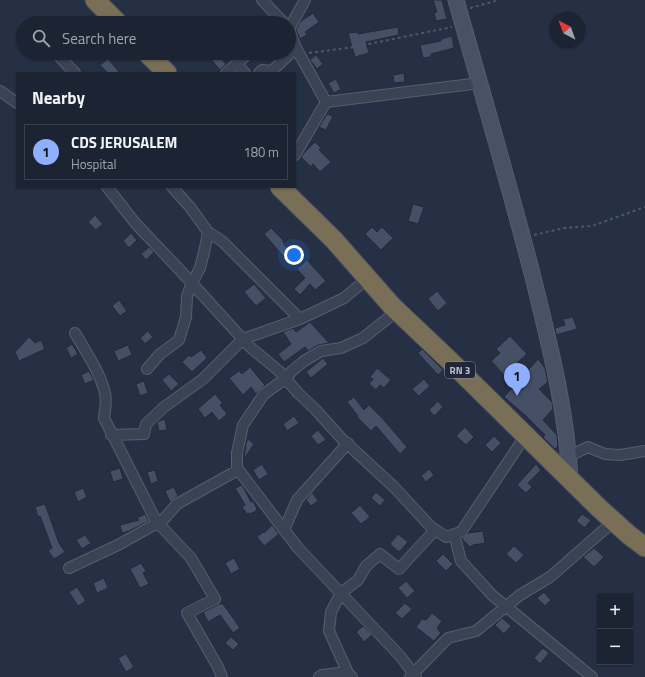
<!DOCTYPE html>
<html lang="en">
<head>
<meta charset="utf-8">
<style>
  :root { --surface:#1c2433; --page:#29303f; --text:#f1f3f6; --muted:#a0a4ac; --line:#3a414e; --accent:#8eaffc }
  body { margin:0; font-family:"Titillium Web",sans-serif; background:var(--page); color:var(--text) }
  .controls { position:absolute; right:12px; bottom:12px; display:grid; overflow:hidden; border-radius:0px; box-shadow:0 1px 3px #0004 }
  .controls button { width:36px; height:36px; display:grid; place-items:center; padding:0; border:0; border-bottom:1px solid var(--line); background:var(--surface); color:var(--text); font:20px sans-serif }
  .compass { position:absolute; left:549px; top:12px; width:36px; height:36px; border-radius:50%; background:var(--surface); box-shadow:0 1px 3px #0004; rotate:319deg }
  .you { position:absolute; left:294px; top:255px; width:14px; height:14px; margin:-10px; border:3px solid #fff; border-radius:50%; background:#1a73e8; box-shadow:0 0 0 6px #1a73e833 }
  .badge { display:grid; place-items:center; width:26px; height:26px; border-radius:50%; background:var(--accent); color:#111; font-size:13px; font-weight:700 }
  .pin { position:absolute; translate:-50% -33px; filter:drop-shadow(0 1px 2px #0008) }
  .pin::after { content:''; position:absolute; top:21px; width:14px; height:12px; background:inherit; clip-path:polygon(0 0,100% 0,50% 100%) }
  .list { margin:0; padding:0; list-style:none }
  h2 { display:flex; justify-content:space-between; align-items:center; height:52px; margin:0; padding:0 16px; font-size:17px }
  h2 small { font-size:13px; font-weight:400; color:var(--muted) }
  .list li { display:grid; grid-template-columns:26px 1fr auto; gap:12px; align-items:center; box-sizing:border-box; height:56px; margin:0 8px 8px; padding:0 8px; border:1px solid var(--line); border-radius:0px }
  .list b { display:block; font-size:15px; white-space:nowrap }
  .list p { margin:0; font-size:13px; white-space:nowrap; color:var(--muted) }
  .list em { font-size:13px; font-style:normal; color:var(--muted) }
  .icon { flex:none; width:22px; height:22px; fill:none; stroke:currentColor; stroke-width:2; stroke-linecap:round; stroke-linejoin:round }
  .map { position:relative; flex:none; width:645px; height:677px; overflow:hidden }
  .search { position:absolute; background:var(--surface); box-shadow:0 1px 3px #0004; left:16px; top:16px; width:280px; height:44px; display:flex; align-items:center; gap:10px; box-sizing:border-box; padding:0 14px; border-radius:22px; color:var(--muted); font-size:15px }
  .panel { position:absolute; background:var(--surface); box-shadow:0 1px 3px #0004; left:16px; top:72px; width:280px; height:116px; border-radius:0px }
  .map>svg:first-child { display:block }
  .building { fill:#455066; stroke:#212a3b }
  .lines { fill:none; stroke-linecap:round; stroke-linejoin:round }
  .street-casing { stroke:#565e6e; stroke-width:12 }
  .secondary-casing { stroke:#565e6e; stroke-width:17 }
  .highway-casing { stroke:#424b5b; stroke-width:21 }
  .path { stroke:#465c61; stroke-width:2; stroke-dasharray:3 3; stroke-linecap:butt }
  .street { stroke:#3a4353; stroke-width:10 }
  .secondary { stroke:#485166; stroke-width:15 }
  .highway { stroke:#796f57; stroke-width:19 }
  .labels { text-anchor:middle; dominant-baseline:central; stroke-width:3; stroke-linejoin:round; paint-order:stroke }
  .shield { fill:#1f2739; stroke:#8a91a1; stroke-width:1 }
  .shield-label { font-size:10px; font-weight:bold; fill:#b8becd }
</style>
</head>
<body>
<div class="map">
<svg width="645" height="677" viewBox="0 0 645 677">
  <rect width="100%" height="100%" fill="#263044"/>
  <path class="building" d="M433,0H442L447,19L436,21L434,13L437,12Z
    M313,13L319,22L305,32L307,35L300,39L296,30L300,22Z
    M398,27L399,35L366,42L369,53L355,57L348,33L358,32V34Z
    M452,36L454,48L431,54V57L423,58L420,45L441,41V39Z
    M216,53L226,64L220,70L210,58Z
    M316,55L323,64L317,69L310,60Z
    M108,59L120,73H108L100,65Z
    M404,73L405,82L394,83L393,75Z
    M336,79L341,89L334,93L328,83Z
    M327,114L333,116L326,130L319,127Z
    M315,142L321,148L319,150L331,162L320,172L313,164L311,167L301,157L305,152Z
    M413,204L424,207L418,224L408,221Z
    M95,215L103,224L96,230L88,222Z
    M372,227L377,232L382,227L393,238L381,250L365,234Z
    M271,228L283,240L284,245L289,250L283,256L264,234Z
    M131,233L137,240L129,248L123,241Z
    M149,247L154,252L146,260L141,254Z
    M307,260L326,281L315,290L310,284L300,295L294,289L305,278L297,269Z
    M254,284L266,298L256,306L244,292Z
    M437,291L447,303L438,311L428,299Z
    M119,300L127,311L120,316L112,306Z
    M573,317L577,329L556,335L555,328L565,325L563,319Z
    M310,322L329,343L318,345L308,351L305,347L284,362L278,354L291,344L283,332L293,328L296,332Z
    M148,331L153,337L145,344L140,338Z
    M510,336L527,354L504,375L491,361L500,353L496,349Z
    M29,337L35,343L41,340L45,349L19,361L15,352Z
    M72,344L78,354L71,358L66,348Z
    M128,345L132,355L118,361L114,351Z
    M422,349L443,370L438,375L418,353Z
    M201,350L207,358L192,372L182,362L189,355L191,357Z
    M323,358L328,364L311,378L306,372Z
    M538,359L545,368L548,382L539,389L552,402L553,409L543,420L557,435L558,447L555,449L543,437L545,435L527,417L504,397Z
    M250,367L265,385L256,394L251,387L243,395L229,378L239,371L242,374Z
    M377,368L391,380L384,388L380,385L376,390L369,384L373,379L370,377Z
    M89,371L94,380L85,384L81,375Z
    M169,374L179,384L171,391L162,380Z
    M424,379L430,386L419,396L412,389Z
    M144,381L148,393L140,396L136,384Z
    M215,394L223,403L220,405L227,414L219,421L212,412L205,418L198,409Z
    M354,397L364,410L369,405L383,419L407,447L400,454L376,426L371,431L357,417L358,416L347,402Z
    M438,401L443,407L434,416L429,410Z
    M294,416L299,423L287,431L283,424Z
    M165,419L167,430L159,431L157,422L159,421Z
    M465,427L474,437L466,445L456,436Z
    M318,430L326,440L318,445L311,436Z
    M494,436L501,443L492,452L485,445Z
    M248,439L254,444L244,459L246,443Z
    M262,464L268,474L259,480L253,470Z
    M536,464L541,470L528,483L532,487L526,493L517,485Z
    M120,468L123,479L113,482L110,471Z
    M429,469L434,475L426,482L421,476Z
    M155,470L158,481L151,484L147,472Z
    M242,485L251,502L253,501L257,509L256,510V511L250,514L249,513L247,514L242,507L245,505L235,488Z
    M174,487L178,496L170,502L165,491Z
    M83,488L87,497L78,502L74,492Z
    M312,492L318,501L311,506L306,500Z
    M376,492L385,500L380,506L371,498Z
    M45,504L59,543L65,552L54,559L48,551L52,548L40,516L38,517L35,507Z
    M360,505L370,517L361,524L351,513Z
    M145,514L149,521L129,531L122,533L120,525L139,520L137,518Z
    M582,514L591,520L585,528L576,521Z
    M272,525L279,534L264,546L257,537L263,532L264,533Z
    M483,531L485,543L473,545L470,547L462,539L468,533Z
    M398,534L408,542L399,552L390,544Z
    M85,535L91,543L82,549L76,540Z
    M514,546L524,555L516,563L506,554Z
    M594,548L604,557L594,567L583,557Z
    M443,554L453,564L446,571L436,561Z
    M234,558L240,569L231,574L225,563Z
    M141,563L146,571L143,573L149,584L140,588L130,569Z
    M104,578L108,588L97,593L93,583Z
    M406,581L415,591L407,598L398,588Z
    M77,587L86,601L78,606L69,592Z
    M544,592L551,600L545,606L537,598Z
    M405,603L412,609L402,619L395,613Z
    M219,604H223L240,628L233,633L220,615L208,622L203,612Z
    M432,613L442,621L437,628L441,633L434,641L416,627L422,619L426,620Z
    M502,618L511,626L504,634L495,625Z
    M363,626L372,635L364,642L356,632Z
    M231,637L239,644L233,650L225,643Z
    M543,648L549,653L540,664L534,658Z
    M126,654L134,667L126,672L118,658Z"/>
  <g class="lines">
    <defs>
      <path id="street" d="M262,0L284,23
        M289,29L305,0
        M56,53L75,73
        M236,64L245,73
        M226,73L249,53
        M259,73L262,70L272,71L296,48L289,29
        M0,91L17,103
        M326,102L480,83
        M295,155L326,102L296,48
        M107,187L136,224L177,267L250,347L279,371L298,393L315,409L343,440L394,487L431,527L446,537L461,532L526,435
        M208,232L222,241L300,319
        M397,311L363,338L341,348L321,351L304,361L292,371L285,379L264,394L243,425L237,453V468L298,548L401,657L416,677
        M75,333C86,352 100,372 105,393C107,401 105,410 104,418L156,521L191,558L215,599L187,613L218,667L222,677
        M147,369L160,354L179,340L186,317L187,296L192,283L200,268L205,248L208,232L190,207L172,187
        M111,435L144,434L146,424L164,407L203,379L243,339L300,319L319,310L344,298L368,278
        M569,456L588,447L605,454L620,455L645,451
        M284,530L297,500L348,443
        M454,534L461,561L492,595L592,677
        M69,568L118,545L163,520L177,504L238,470
        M348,673L329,631L331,612L341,593L358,580L366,566L380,554L399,569L435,530
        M319,677L322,675L347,672L352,677
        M410,677L448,638L476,631L520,595L550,577L614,521"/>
      <path id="secondary" d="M456,0C482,92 509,184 533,277C549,343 567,411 570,479"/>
      <path id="highway" d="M95,0L118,23
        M147,53L167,73
        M280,187L334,240L392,306L449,360L599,508L629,535L645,547"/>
    </defs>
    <use href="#street" class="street-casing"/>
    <use href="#secondary" class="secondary-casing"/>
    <use href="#highway" class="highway-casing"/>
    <path class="path" d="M470,8L499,0
      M309,53L354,47L452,27
      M534,235L564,228L592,226L645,207"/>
    <use href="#street" class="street"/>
    <use href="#secondary" class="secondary"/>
    <use href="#highway" class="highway"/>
  </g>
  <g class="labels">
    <rect class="shield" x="445" y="362" width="30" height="16" rx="3"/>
    <g class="shield-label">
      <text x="460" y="370">RN 3</text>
    </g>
  </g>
</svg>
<div class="controls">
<button>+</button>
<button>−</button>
</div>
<svg class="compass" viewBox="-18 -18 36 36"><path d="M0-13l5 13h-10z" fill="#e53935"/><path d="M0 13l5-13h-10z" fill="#a0a4ac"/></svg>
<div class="you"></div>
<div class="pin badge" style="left:517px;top:396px">1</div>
<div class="search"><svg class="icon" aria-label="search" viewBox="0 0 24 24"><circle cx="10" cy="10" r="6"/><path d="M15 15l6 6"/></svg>Search here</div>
<section class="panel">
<h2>Nearby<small></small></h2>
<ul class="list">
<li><span class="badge">1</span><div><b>CDS JERUSALEM</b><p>Hospital</p></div><em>180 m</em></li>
</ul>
</section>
</div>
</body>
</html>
